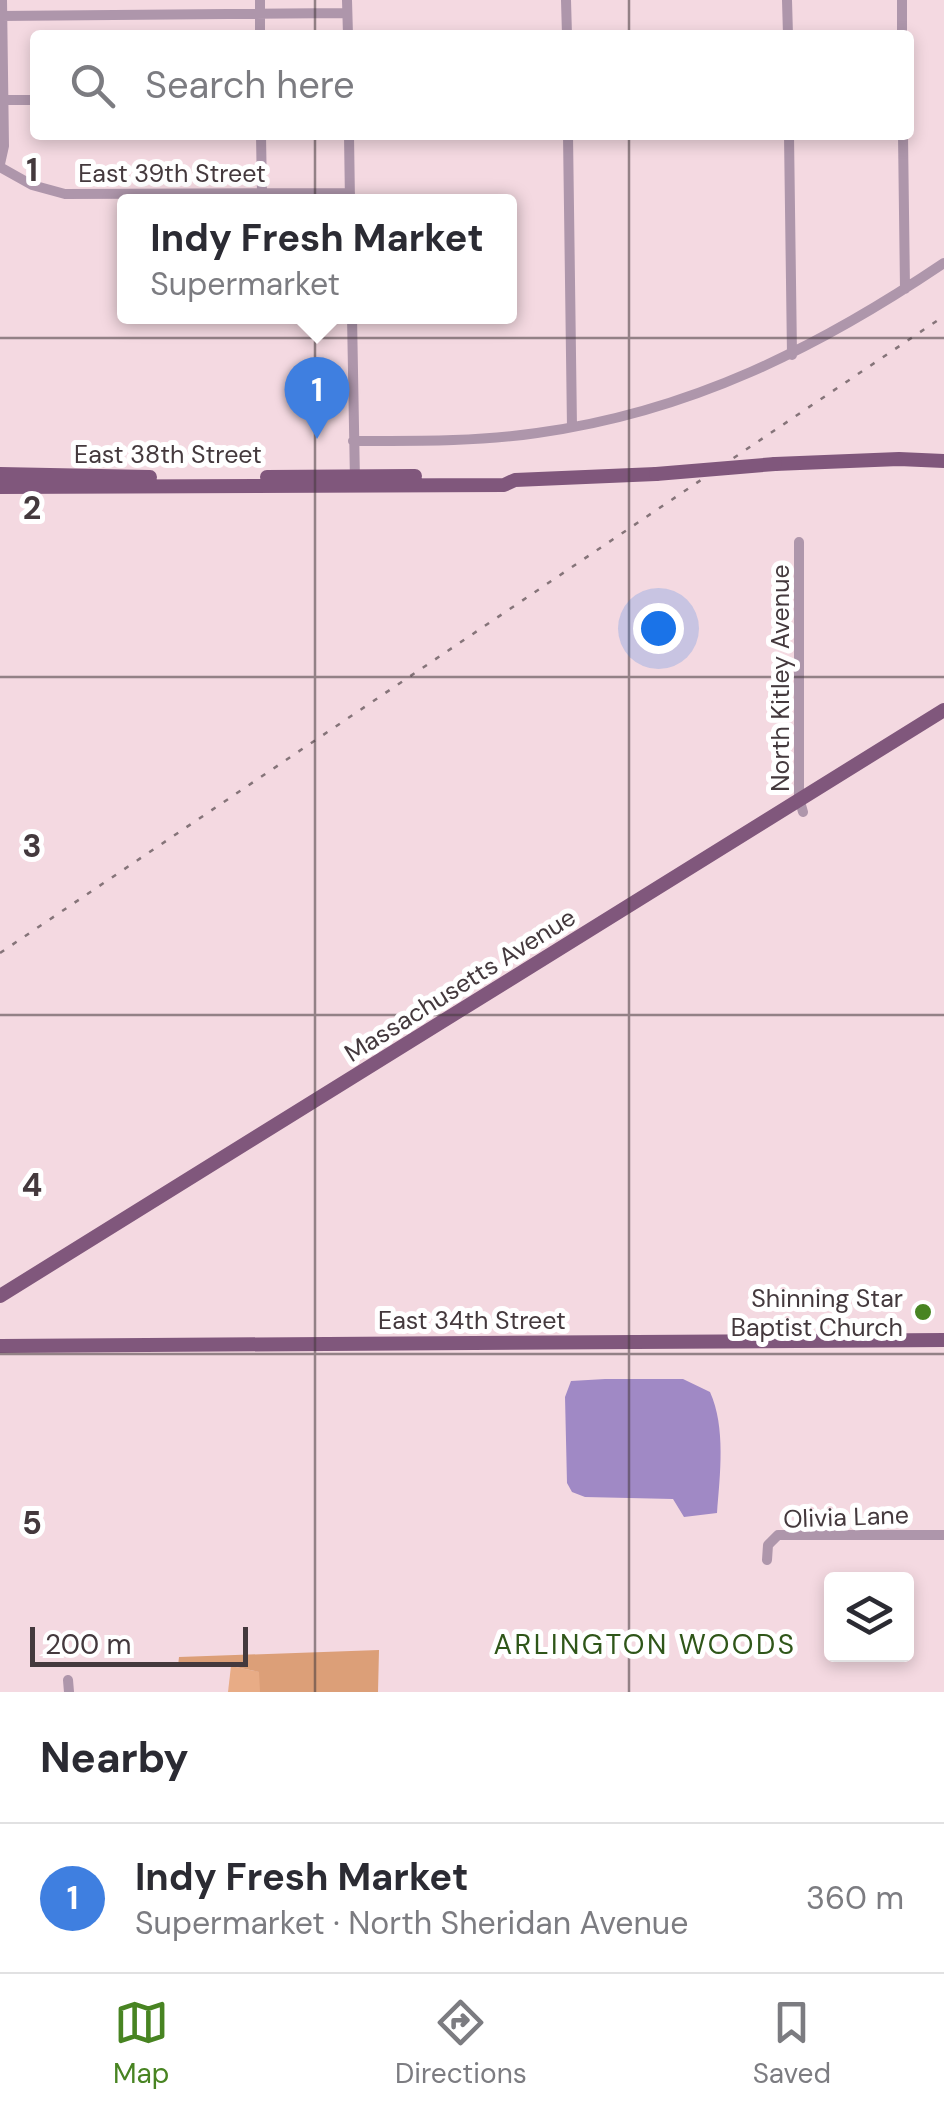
<!DOCTYPE html>
<html lang="en">
<head>
<meta charset="utf-8">
<style>
  :root { --surface:#fff; --page:#f2f2f3; --text:#2b2b33; --muted:#7c7c81; --line:#e1e1e2; --accent:#488422 }
  body { margin:0; font-family:"DM Sans",sans-serif; background:var(--page); color:var(--text) }
  .controls { position:absolute; right:30px; bottom:30px; display:grid; overflow:hidden; border-radius:10px; box-shadow:0 5px 15px #0003 }
  .controls button { width:90px; height:90px; display:grid; place-items:center; padding:0; border:0; border-bottom:2px solid var(--line); background:var(--surface); color:var(--text); font:50px sans-serif }
  .scale { position:absolute; left:30px; bottom:25px; width:218px; box-sizing:border-box; padding-left:10px; border:5px solid #44393d; border-top:0; font-size:28px; line-height:35px; white-space:nowrap; color:#44393d; -webkit-text-stroke:8px #fff; paint-order:stroke }
  .you { position:absolute; left:658px; top:628px; width:35px; height:35px; margin:-25px; border:8px solid #fff; border-radius:50%; background:#1a73e8; box-shadow:0 0 0 15px #1a73e833 }
  .badge { display:grid; place-items:center; width:65px; height:65px; border-radius:50%; background:var(--accent); color:#fff; font-size:32px; font-weight:700 }
  .pin { position:absolute; translate:-50% -82px; filter:drop-shadow(0 2px 5px #0008) }
  .pin::after { content:''; position:absolute; top:52px; width:35px; height:30px; background:inherit; clip-path:polygon(0 0,100% 0,50% 100%) }
  .popup { position:absolute; left:117px; top:194px; width:400px; height:130px; box-sizing:border-box; display:grid; place-content:center; border-radius:10px; background:var(--surface); filter:drop-shadow(0 2px 8px #0005); font-size:32px; white-space:nowrap; color:var(--muted) }
  .popup b { font-size:38px; color:var(--text) }
  .popup::after { content:''; position:absolute; left:50%; top:100%; margin-left:-20px; border:20px solid transparent; border-top-color:var(--surface) }
  .list { margin:0; padding:0; list-style:none }
  h2 { display:flex; justify-content:space-between; align-items:center; height:130px; margin:0; padding:0 40px; font-size:42px }
  h2 small { font-size:32px; font-weight:400; color:var(--muted) }
  .list li { display:grid; grid-template-columns:65px 1fr auto; gap:30px; align-items:center; box-sizing:border-box; height:150px; padding:0 40px; border-top:2px solid var(--line) }
  .list b { display:block; font-size:38px; white-space:nowrap }
  .list p { margin:0; font-size:32px; white-space:nowrap; color:var(--muted) }
  .list em { font-size:32px; font-style:normal; color:var(--muted) }
  .icon { flex:none; width:55px; height:55px; fill:none; stroke:currentColor; stroke-width:2; stroke-linecap:round; stroke-linejoin:round }
  .map { position:relative; flex:none; width:944px; height:1692px; overflow:hidden }
  .search { position:absolute; background:var(--surface); box-shadow:0 5px 15px #0003; left:30px; right:30px; top:30px; height:110px; display:flex; align-items:center; gap:25px; box-sizing:border-box; padding:0 35px; border-radius:10px; color:var(--muted); font-size:38px }
  .sheet { height:280px; background:var(--surface) }
  nav { display:flex; justify-content:space-around; align-items:center; box-sizing:border-box; height:140px; border-top:2px solid var(--line); background:var(--surface); font-size:28px; color:var(--muted) }
  nav a { display:grid; justify-items:center; gap:5px }
  nav .on { color:var(--accent) }
  .map>svg:first-child { display:block }
  .green { fill:#e8ac86 }
  .forest { fill:#dc9f78 }
  .water { fill:#a089c5 }
  .lines { fill:none; stroke-linecap:round; stroke-linejoin:round }
  .minor { stroke:#ae96ab; stroke-width:10 }
  .major { stroke:#80577c; stroke-width:14 }
  .rail { stroke:#857479; stroke-width:2.5; stroke-dasharray:5 10; stroke-linecap:butt }
  .major-bridge { stroke:#80577c; stroke-width:14 }
  .grid { fill:none; stroke:#44393d; stroke-width:2.5; stroke-opacity:0.55 }
  .poi-dot { fill:#488422; stroke:#fff; stroke-width:4 }
  .labels { text-anchor:middle; dominant-baseline:central; stroke-width:10; stroke-linejoin:round; paint-order:stroke }
  .street-label { font-size:25px; fill:#44393d; stroke:#fff }
  .poi-label { font-size:25px; fill:#44393d; stroke:#fff; text-anchor:end }
  .neighbourhood-label { font-size:28px; letter-spacing:2.5px; fill:#2f5619; stroke:#fff }
  .grid-label { font-size:32px; text-anchor:middle; font-weight:bold; fill:#44393d; stroke:#fff; stroke-width:10; stroke-linejoin:round; paint-order:stroke }
</style>
</head>
<body>
<div class="map">
<svg width="944" height="1692" viewBox="0 0 944 1692">
  <rect width="100%" height="100%" fill="#f4d9e1"/>
  <path class="green" d="M231,1666L260,1672V1692H228Z"/>
  <path class="forest" d="M379,1650L378,1692H260L259,1672L231,1666H178L179,1657Z"/>
  <path class="water" d="M605,1379H683L710,1392C726,1427 720,1475 717,1513L684,1517L673,1499L585,1497L572,1492L567,1483L565,1397L571,1381Z"/>
  <g class="lines">
    <path class="minor" d="M260,0V35
      M347,0L348,35
      M566,0L567,35
      M787,0L788,35
      M902,0V35
      M0,16L347,13
      M3,100H35
      M261,135L262,193
      M349,135L350,202
      M568,135L572,427
      M789,135L792,355
      M903,135L905,289
      M0,164L4,146L2,0
      M0,167L32,185L65,194L350,193
      M352,316L355,482
      M353,441C414,441 476,442 537,433C690,412 818,348 944,263
      M799,542V798L803,812
      M767,1560L768,1545L778,1535H944
      M68,1680L69,1692"/>
    <path class="major" d="M775,464L899,459L944,461
      M0,474L150,477
      M267,477L415,476
      M0,487L504,485L515,480L656,474
      M0,1296L944,710
      M0,1346L944,1340"/>
    <path class="rail" d="M0,953L944,316"/>
    <path class="major-bridge" d="M656,474L775,464"/>
  </g>
  <path class="grid" d="M315,0V35M629,0V35M315,135V1692M629,135V1692M0,338H944M0,677H944M0,1015H944M0,1354H944"/>
  <circle class="poi-dot" cx="923" cy="1312" r="10"/>
  <g class="labels">
    <g class="street-label">
      <text x="172" y="173">East 39th Street</text>
      <text x="168" y="454">East 38th Street</text>
      <text transform="translate(780 678) rotate(-90)">North Kitley Avenue</text>
      <text transform="translate(460 985) rotate(-32)">Massachusetts Avenue</text>
      <text x="472" y="1320">East 34th Street</text>
      <text transform="translate(846 1517) rotate(-2)">Olivia Lane</text>
    </g>
    <g class="poi-label">
      <text x="903" y="1298">Shinning Star<tspan x="903" dy="29">Baptist Church</tspan></text>
    </g>
    <g class="neighbourhood-label">
      <text x="645" y="1644">ARLINGTON WOODS</text>
    </g>
  </g>
  <g class="grid-label">
    <text x="32" y="181">1</text>
    <text x="32" y="519">2</text>
    <text x="32" y="857">3</text>
    <text x="32" y="1196">4</text>
    <text x="32" y="1534">5</text>
  </g>
</svg>
<div class="controls">
<button><svg class="icon" aria-label="layers" viewBox="0 0 24 24"><path d="M12 4l9 5-9 5-9-5zM3 14l9 5 9-5"/></svg></button>
</div>
<div class="scale">200 m</div>
<div class="you"></div>
<div class="pin badge" style="left:317px;top:439px;background:#3f7fe0">1</div>
<div class="popup"><b>Indy Fresh Market</b>Supermarket</div>
<div class="search"><svg class="icon" aria-label="search" viewBox="0 0 24 24"><circle cx="10" cy="10" r="6"/><path d="M15 15l6 6"/></svg>Search here</div>
</div>
<section class="sheet">
<h2>Nearby<small></small></h2>
<ul class="list">
<li><span class="badge" style="background:#3f7fe0">1</span><div><b>Indy Fresh Market</b><p>Supermarket · North Sheridan Avenue</p></div><em>360 m</em></li>
</ul>
</section>
<nav>
<a class="on"><svg class="icon" aria-label="map" viewBox="0 0 24 24"><path d="M3 6l6-2 6 2 6-2v14l-6 2-6-2-6 2zM9 4v14M15 6v14"/></svg>Map</a>
<a><svg class="icon" aria-label="directions" viewBox="0 0 24 24"><path d="M12 3l9 9-9 9-9-9zM9 14v-3h6M13 9l2 2-2 2"/></svg>Directions</a>
<a><svg class="icon" aria-label="saved" viewBox="0 0 24 24"><path d="M7 4h10v16l-5-4-5 4z"/></svg>Saved</a>
</nav>
</body>
</html>
